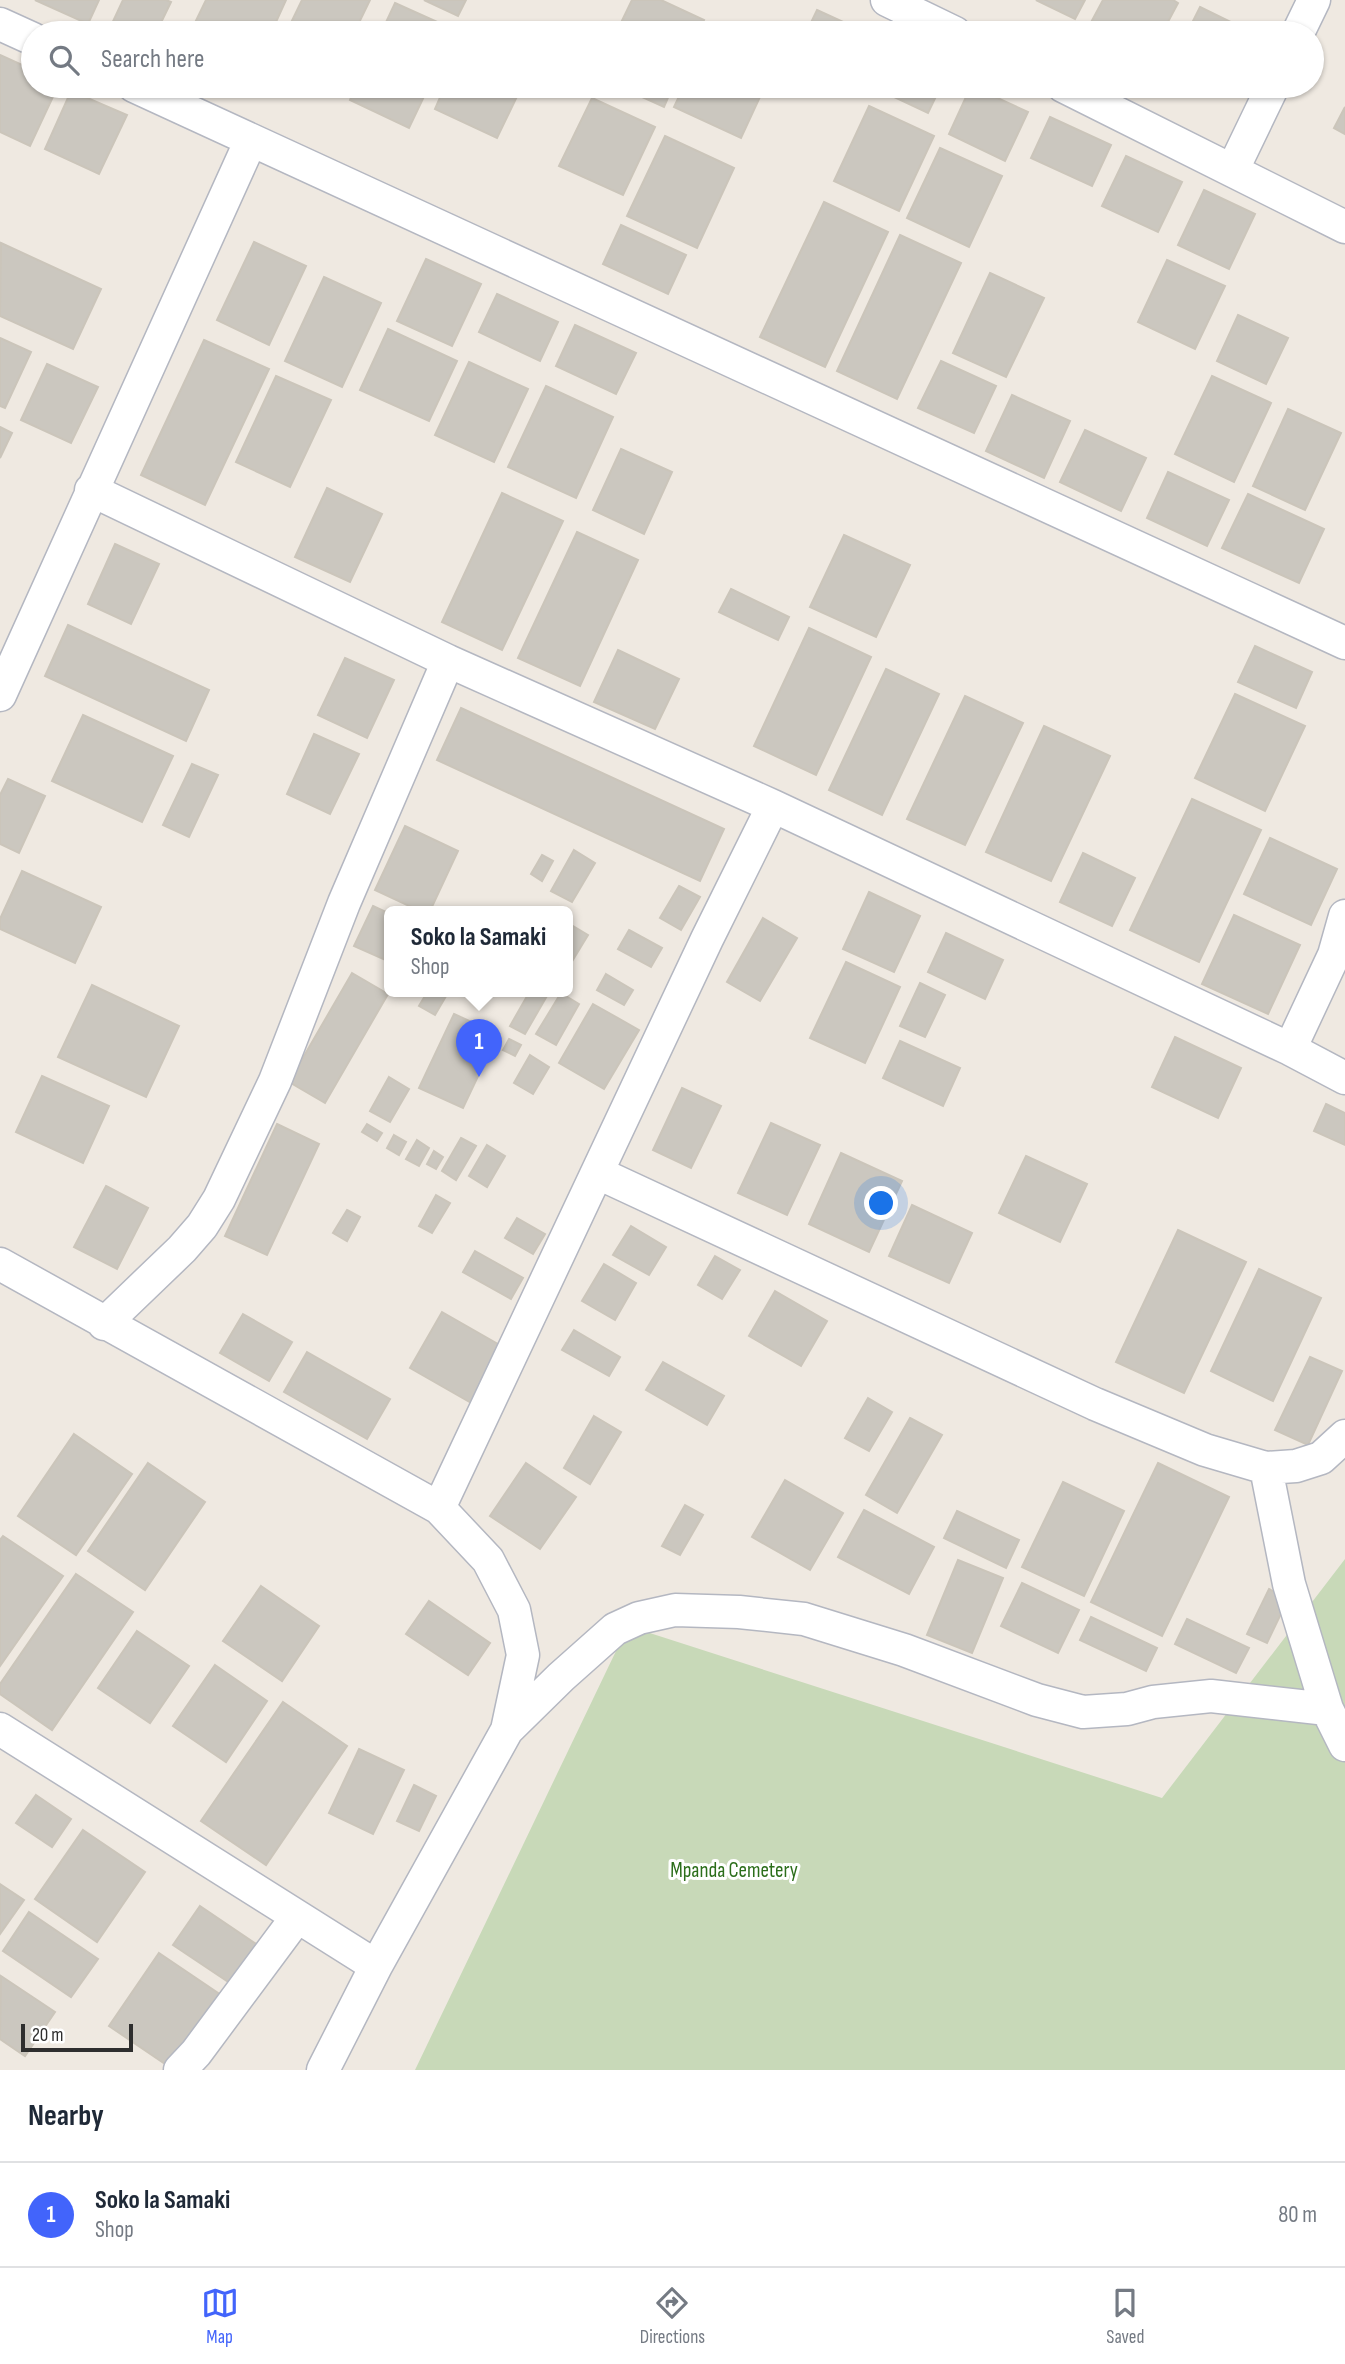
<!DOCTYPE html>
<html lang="en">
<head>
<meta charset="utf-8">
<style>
  :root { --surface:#fff; --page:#f2f2f3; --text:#1f2937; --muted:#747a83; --line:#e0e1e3; --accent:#4264fb }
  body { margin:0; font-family:"Sofia Sans Condensed",sans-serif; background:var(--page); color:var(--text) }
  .scale { position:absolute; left:21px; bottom:18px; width:112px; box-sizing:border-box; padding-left:7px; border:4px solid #2e2e2e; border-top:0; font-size:19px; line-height:24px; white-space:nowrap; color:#2e2e2e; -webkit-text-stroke:5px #fff; paint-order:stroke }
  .you { position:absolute; left:882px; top:1204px; width:24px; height:24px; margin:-18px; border:5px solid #fff; border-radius:50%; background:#1a73e8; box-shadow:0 0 0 10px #1a73e833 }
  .badge { display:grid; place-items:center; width:46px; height:46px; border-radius:50%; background:var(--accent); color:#fff; font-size:23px; font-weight:700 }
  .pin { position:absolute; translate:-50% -58px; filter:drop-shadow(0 2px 4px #0008) }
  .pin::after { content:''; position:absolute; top:37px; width:24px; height:21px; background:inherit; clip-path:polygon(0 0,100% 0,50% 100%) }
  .popup { position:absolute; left:384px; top:906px; width:189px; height:91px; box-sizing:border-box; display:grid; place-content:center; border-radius:10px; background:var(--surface); filter:drop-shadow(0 2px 5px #0005); font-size:23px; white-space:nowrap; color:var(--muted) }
  .popup b { font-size:26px; color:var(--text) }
  .popup::after { content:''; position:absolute; left:50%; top:100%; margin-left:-14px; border:14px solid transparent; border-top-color:var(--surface) }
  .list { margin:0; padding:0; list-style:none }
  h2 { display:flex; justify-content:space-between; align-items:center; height:91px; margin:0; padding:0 28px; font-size:30px }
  h2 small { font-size:23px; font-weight:400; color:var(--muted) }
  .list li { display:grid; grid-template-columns:46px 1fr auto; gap:21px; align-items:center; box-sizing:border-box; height:105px; padding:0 28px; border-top:2px solid var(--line) }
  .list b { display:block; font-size:26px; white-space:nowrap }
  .list p { margin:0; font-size:23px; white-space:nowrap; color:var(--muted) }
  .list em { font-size:23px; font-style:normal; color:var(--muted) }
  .icon { flex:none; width:38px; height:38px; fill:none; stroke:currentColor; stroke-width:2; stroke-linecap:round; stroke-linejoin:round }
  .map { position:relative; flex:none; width:1345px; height:2070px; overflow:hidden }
  .search { position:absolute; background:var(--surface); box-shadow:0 2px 5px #0004; left:21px; right:21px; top:21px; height:77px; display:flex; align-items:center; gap:18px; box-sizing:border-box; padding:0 24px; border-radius:38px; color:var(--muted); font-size:26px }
  .sheet { height:196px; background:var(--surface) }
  nav { display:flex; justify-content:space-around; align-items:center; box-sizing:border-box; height:98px; border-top:2px solid var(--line); background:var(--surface); font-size:19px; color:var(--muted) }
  nav a { display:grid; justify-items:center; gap:4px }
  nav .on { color:var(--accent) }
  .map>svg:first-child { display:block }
  .cemetery { fill:#c8d9b8 }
  .building { fill:#cbc7bf; stroke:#cbc5ba; stroke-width:2 }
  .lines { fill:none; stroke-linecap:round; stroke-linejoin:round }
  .minor-casing { stroke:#b4b7c1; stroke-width:35 }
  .minor { stroke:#fff; stroke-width:32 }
  .labels { text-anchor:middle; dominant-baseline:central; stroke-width:6; stroke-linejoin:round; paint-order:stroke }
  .park-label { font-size:21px; fill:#2c6e1b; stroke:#fff }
</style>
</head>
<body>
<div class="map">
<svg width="1345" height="2070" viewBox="0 0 1345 2070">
  <rect width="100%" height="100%" fill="#efe9e1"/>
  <path class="cemetery" d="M1345,1559V2070H415L628,1626L1162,1798Z"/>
  <path class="building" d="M35,0H99L88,24Z
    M123,0H166L171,2L156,33H117L109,30Z
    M206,0H286L271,33H190Z
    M302,0H370L354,33H286Z
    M424,0H466L458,16Z
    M632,0H661L704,20L698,33H616Z
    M1036,0H1085L1075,19Z
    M1103,0H1173L1178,3L1162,33H1092L1087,30Z
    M395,3L455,30L453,33H381Z
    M1200,7L1253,33H1187Z
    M817,10L867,33H806Z
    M0,55L33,70V86H58L30,146L0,132Z
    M356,86H429L409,128L350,100Z
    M445,86H522L497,138L435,109Z
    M618,86H673L664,107Z
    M684,86H765L741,138L674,107Z
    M876,86H941L928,113L875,88Z
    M971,86L1028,112L1005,161L949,134Z
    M71,91L127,115L99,174L45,149Z
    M592,98L655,127L623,195L559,166Z
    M869,106L934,136L899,211L834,181Z
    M1345,107V134L1334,128Z
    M1050,117L1111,145L1092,186L1031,158Z
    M665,136L734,168L697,248L627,216Z
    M940,148L1002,176L969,247L907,218Z
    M1126,156L1182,182L1158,232L1102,206Z
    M1204,190L1255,214L1229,269L1178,245Z
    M824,202L888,232L825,367L760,337Z
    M621,225L686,255L668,294L603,264Z
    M900,235L961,263L897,399L837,371Z
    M254,242L306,266L269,345L217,320Z
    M1,243L101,289L73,349L0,316Z
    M426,259L481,284L452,346L397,321Z
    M1167,260L1225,286L1195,349L1138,322Z
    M990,273L1044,298L1006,377L953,353Z
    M324,277L381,303L342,387L285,361Z
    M497,294L558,322L540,361L479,332Z
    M1238,315L1288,338L1266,384L1217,361Z
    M575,325L636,353L616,394L556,366Z
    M388,329L457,361L429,421L360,390Z
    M0,338L31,352L5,408L0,406Z
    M204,340L269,369L205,505L141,475Z
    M941,361L996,386L974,433L918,408Z
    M469,362L528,389L494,462L435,435Z
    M47,364L98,387L71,443L21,420Z
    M276,376L331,400L290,487L236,462Z
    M1212,376L1271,403L1234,482L1175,454Z
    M546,386L613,417L576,498L508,467Z
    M1012,395L1070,421L1044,478L986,451Z
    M1288,409L1341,433L1305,510L1253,486Z
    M0,427L12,433L0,458Z
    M1085,430L1146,458L1121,511L1060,482Z
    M621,449L672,472L644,534L593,510Z
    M1168,472L1229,500L1207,546L1147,518Z
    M327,488L382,514L350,582L295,557Z
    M502,493L563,521L502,650L442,622Z
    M1248,494L1324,529L1299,583L1222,548Z
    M577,532L638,560L580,686L518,658Z
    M844,535L910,565L876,637L810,607Z
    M115,544L159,564L131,624L88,604Z
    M731,589L789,617L778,640L719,612Z
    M68,625L209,690L186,741L45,676Z
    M809,628L871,657L816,775L754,746Z
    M1255,646L1312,672L1296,708L1238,682Z
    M618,650L679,679L655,729L594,702Z
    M345,658L394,680L367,738L318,715Z
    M886,669L939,694L882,815L829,790Z
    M1235,694L1305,726L1265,811L1195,778Z
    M965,696L1023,723L965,845L907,819Z
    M461,708L724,829L700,881L437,760Z
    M83,715L173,756L142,822L52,781Z
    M1044,726L1110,756L1051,881L986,852Z
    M314,734L359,754L330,814L287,794Z
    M192,764L218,775L189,837L163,825Z
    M8,779L45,796L19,853L0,844V795Z
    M1192,799L1261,830L1199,962L1130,930Z
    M405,826L458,851L430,911H420L375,890Z
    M1270,838L1337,869L1311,925L1244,894Z
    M574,850L595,863L572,902L551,891Z
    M1083,853L1135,878L1112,926L1060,902Z
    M542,855L553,861L542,881L531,874Z
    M22,871L101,907L75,963L0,929V919Z
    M679,886L700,897L681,930L660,918Z
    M869,892L920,916L894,972L843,949Z
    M373,906L390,914V962L354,946Z
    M1234,915L1300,945L1268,1014L1202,984Z
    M763,918L797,938L760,1001L727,982Z
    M568,923L588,935L568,968Z
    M629,930L662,948L651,967L618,949Z
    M946,933L1003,960L985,999L928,972Z
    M846,962L900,987L865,1063L810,1038Z
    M352,973L388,994L325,1103L289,1082Z
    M606,974L633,990L624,1005L597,990Z
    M920,983L945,995L925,1037L900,1026Z
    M92,985L179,1026L146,1097L58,1057Z
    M428,991H449L435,1015L419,1006Z
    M530,991H543L548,994L525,1034L510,1026Z
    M561,993L579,1004L556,1045L536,1034Z
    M593,1004L639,1030L604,1089L559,1063Z
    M454,1014L498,1034L463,1108L419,1088Z
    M1175,1037L1241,1068L1218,1118L1152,1087Z
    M509,1039L521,1045L515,1056L503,1050Z
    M900,1041L960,1068L943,1106L883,1078Z
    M530,1055L549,1067L533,1094L514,1083Z
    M42,1076L109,1106L83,1163L16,1132Z
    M389,1077L409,1089L390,1122L370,1111Z
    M682,1088L721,1106L691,1168L653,1150Z
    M1326,1104L1345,1113V1145L1314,1131Z
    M771,1123L820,1145L787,1215L738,1193Z
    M277,1124L319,1144L267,1255L225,1236Z
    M367,1124L382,1133L377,1141L362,1132Z
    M394,1135L406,1142L399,1155L387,1148Z
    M461,1138L476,1146L456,1180L442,1171Z
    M417,1140L429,1148L419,1166L406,1159Z
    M487,1145L505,1156L487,1187L469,1176Z
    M434,1151L443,1157L436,1169L427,1164Z
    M841,1153L902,1181L869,1252L809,1224Z
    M1026,1156L1087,1184L1060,1242L999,1213Z
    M106,1186L148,1208L117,1269L74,1247Z
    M436,1195L450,1203L432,1233L419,1226Z
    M912,1205L972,1233L949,1283L889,1256Z
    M347,1210L360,1217L347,1241L333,1233Z
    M517,1218L545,1234L533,1254L505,1238Z
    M631,1226L666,1247L649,1275L613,1255Z
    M1178,1230L1246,1262L1184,1393L1116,1362Z
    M475,1251L523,1278L511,1299L463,1272Z
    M715,1256L740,1270L722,1299L698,1285Z
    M604,1264L636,1283L615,1320L582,1301Z
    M1259,1269L1321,1298L1273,1401L1211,1371Z
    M775,1291L827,1321L801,1366L749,1336Z
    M442,1312L505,1348L473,1404L410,1368Z
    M243,1314L292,1342L269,1381L220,1353Z
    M574,1330L620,1357L609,1376L562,1350Z
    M307,1352L390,1399L367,1439L284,1392Z
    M1310,1357L1342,1371L1308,1445L1275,1430Z
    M663,1362L724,1396L707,1425L646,1390Z
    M868,1398L892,1412L869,1451L845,1438Z
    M594,1416L621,1432L590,1484L564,1468Z
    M910,1418L942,1435L897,1513L866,1495Z
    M74,1434L132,1474L76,1555L18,1516Z
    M148,1463L205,1502L145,1590L88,1551Z
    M526,1463L576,1497L540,1549L490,1516Z
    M1158,1463L1229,1497L1162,1636L1091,1602Z
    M785,1480L843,1513L810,1570L752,1537Z
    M1063,1482L1124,1511L1084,1596L1022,1567Z
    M685,1505L703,1515L680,1555L662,1546Z
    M864,1510L934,1547L909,1594L838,1557Z
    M957,1511L1019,1540L1006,1568L944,1538Z
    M3,1536L63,1576L0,1666V1540Z
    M958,1560L1003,1578L972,1653L927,1635Z
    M76,1574L133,1612L52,1730L0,1694V1684Z
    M1022,1583L1079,1610L1058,1653L1001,1626Z
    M261,1586L319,1626L282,1681L223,1641Z
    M1269,1589L1288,1599L1267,1643L1247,1634Z
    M429,1601L490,1643L468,1675L406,1634Z
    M1091,1617L1157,1648L1146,1671L1080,1640Z
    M1187,1619L1249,1648L1236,1673L1175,1644Z
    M137,1631L189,1666L150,1723L98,1688Z
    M215,1665L267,1701L226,1762L173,1726Z
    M283,1702L347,1746L266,1865L201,1821Z
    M359,1749L404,1770L373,1834L329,1813Z
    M414,1785L436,1796L419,1831L397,1821Z
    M36,1795L71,1819L52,1847L16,1823Z
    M83,1830L145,1872L97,1942L35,1899Z
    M0,1884L24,1900L0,1934Z
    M200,1906L262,1948L236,1987L173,1945Z
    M29,1912L98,1959L71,1997L3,1951Z
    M159,1953L224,1997L174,2070L109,2026Z
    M1,1976L55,2012L25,2056L0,2039Z"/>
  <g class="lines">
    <defs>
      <path id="minor" d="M887,0L955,33
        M0,24L33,39
        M1298,33L1314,0
        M134,86L1345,643
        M1063,86L1345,227
        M1233,169L1273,86
        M91,490L448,661L773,806L1290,1049L1345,1078
        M0,695L251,140
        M1290,1049L1334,955L1345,916
        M598,1173L1095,1404L1205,1450L1266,1468L1296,1466L1321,1458L1345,1436
        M0,1264L439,1508L488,1560L514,1610L523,1655L507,1730L376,1966L323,2070
        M104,1324L182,1249L202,1226L219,1199L275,1081L344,903L448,661
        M1266,1468L1289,1584L1327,1709L1345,1745
        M439,1508L707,939L773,806
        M0,1729L376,1966
        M507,1730L561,1677L615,1629L639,1618L675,1610L739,1612L804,1619L904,1650L1037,1700L1083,1712L1127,1709L1153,1702L1211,1696L1327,1709
        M180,2070L196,2053L297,1917"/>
    </defs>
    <use href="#minor" class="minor-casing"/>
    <use href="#minor" class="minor"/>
  </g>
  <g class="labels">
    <g class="park-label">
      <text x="734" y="1870">Mpanda Cemetery</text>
    </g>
  </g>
</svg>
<div class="scale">20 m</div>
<div class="you"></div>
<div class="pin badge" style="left:479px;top:1077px">1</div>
<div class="popup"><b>Soko la Samaki</b>Shop</div>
<div class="search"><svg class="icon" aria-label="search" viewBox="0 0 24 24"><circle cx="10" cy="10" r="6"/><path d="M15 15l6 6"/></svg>Search here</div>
</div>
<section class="sheet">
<h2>Nearby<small></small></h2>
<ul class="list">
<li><span class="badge">1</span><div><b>Soko la Samaki</b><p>Shop</p></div><em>80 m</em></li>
</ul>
</section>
<nav>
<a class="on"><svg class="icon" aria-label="map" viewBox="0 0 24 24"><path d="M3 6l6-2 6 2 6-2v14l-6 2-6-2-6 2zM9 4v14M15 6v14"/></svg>Map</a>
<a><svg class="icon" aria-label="directions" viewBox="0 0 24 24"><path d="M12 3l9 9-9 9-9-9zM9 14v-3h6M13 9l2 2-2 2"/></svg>Directions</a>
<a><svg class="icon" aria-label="saved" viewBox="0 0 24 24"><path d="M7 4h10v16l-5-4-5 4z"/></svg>Saved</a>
</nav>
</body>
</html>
